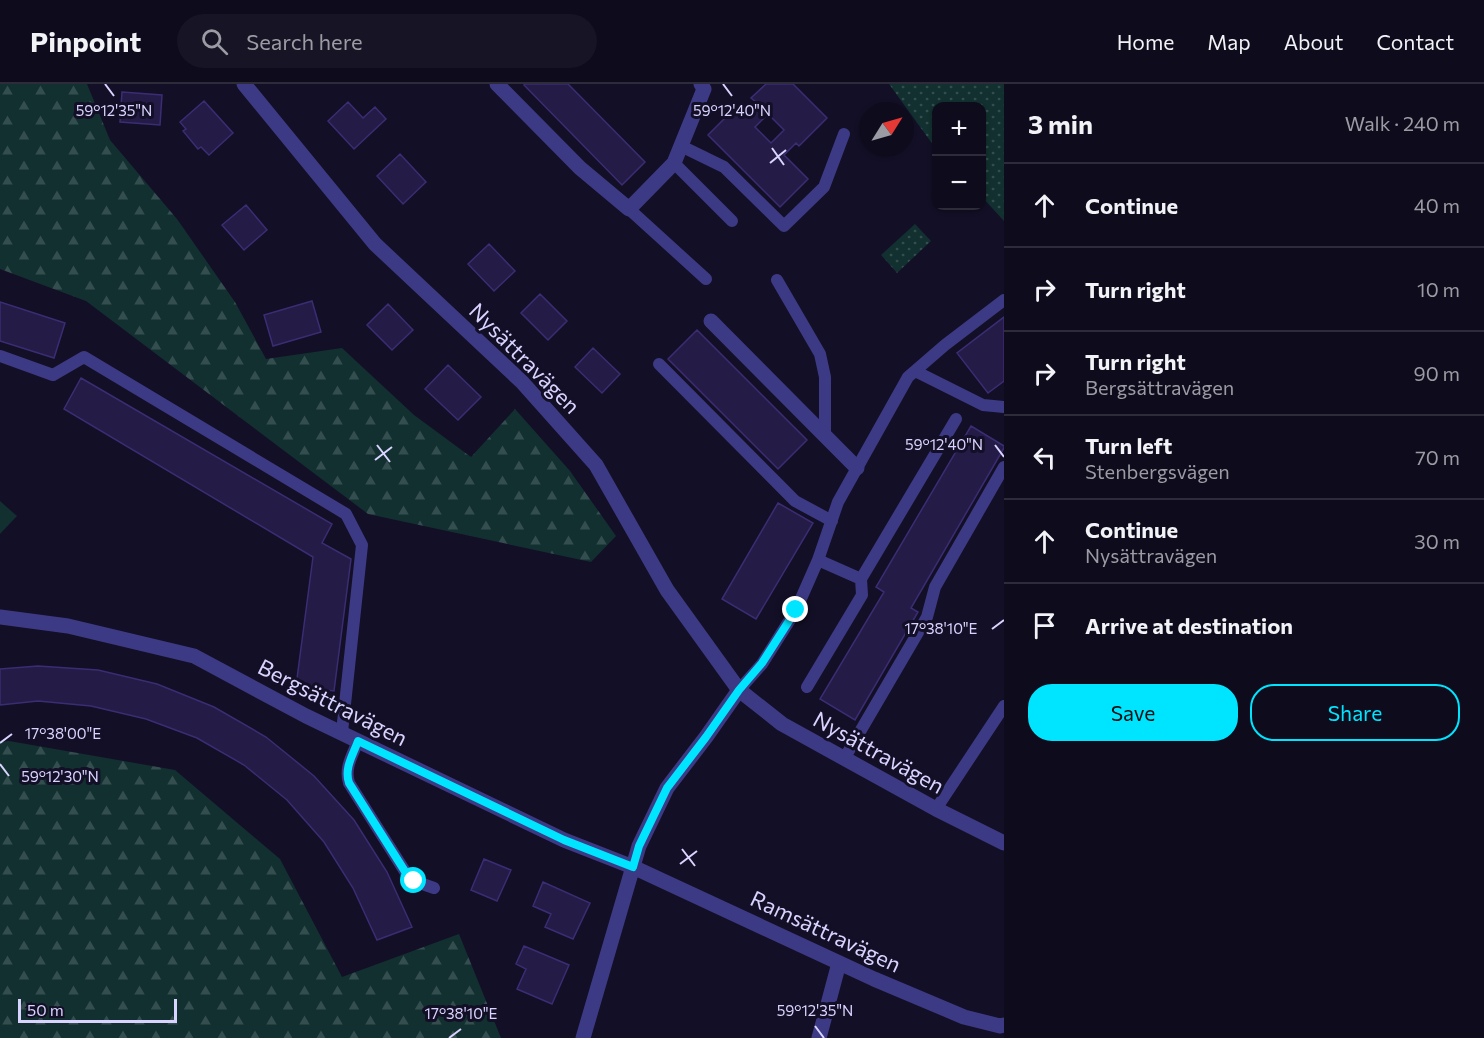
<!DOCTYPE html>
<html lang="en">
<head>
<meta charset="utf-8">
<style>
  :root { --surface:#0e0b1c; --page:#171425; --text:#f1f3f6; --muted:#9b9ba3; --line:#2e2b3b; --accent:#00e5ff }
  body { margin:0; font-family:Commissioner,sans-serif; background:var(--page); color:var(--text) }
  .controls { position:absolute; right:18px; top:18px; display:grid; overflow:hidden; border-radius:12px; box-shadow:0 2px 4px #0004 }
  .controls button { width:54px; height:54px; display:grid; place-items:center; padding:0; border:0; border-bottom:2px solid var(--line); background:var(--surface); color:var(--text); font:30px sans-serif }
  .compass { position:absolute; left:860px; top:18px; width:54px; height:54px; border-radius:50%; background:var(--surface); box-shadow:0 2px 4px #0004; rotate:53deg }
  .scale { position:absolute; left:18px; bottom:15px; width:159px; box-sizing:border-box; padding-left:6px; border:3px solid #d9d4ff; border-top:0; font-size:16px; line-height:21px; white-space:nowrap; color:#d9d4ff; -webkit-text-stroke:4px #130f26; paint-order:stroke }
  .stop { position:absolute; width:18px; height:18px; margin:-14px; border:4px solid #00e5ff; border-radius:50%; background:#fff }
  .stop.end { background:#00e5ff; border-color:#fff; box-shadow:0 2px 6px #0008 }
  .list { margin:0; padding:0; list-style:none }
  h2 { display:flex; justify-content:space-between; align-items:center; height:78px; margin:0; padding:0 24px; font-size:26px }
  h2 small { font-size:20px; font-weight:400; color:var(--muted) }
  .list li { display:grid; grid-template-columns:39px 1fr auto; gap:18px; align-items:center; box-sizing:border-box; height:84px; padding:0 24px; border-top:2px solid var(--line) }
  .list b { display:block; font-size:22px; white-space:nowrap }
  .list p { margin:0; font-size:20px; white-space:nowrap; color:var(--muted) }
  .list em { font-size:20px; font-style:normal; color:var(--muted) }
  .actions { display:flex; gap:12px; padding:18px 24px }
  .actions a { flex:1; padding:14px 0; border:2px solid var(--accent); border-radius:24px; text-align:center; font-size:21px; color:var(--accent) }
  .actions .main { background:var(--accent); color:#111 }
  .icon { flex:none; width:33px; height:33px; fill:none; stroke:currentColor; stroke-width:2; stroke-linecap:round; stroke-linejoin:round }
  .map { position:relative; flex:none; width:1004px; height:954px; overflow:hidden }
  header { display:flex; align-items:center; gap:36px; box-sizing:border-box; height:84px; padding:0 30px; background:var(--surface); border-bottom:2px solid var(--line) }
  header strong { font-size:28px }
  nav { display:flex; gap:33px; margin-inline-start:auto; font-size:21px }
  .search { width:420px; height:54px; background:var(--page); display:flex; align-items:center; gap:15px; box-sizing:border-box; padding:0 21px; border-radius:33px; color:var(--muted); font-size:22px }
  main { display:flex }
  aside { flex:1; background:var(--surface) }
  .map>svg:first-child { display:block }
  .grass { fill:url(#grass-dots) }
  .forest { fill:url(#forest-firs) }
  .garden { fill:#12302f }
  .building { fill:#241b47; stroke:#3b2d73; stroke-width:1.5; fill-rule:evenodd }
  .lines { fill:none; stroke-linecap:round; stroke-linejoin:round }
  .lane { stroke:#3d3a85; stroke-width:12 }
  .street { stroke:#3d3a85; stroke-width:15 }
  .route { stroke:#00e5ff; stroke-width:8 }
  .ticks { fill:none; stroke:#d9d4ff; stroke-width:2 }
  .labels { text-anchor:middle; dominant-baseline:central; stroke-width:6; stroke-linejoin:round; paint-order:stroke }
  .street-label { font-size:22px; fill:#d9d4ff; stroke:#130f26 }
  .ticks-label { font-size:15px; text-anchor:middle; fill:#d9d4ff; stroke:#130f26; stroke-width:6; stroke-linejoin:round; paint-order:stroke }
</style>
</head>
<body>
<header>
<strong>Pinpoint</strong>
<div class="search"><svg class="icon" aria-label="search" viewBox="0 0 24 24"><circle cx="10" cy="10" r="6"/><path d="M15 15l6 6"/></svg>Search here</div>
<nav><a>Home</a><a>Map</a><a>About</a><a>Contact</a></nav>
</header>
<main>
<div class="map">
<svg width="1004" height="954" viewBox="0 0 1004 954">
  <defs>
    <pattern id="grass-dots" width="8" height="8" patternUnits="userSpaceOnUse" patternTransform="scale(1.5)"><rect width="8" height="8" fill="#12302f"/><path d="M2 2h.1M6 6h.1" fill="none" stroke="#344d4e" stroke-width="1.8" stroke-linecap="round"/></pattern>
    <pattern id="forest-firs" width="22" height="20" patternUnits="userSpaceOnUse" patternTransform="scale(1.5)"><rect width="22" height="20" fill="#12302f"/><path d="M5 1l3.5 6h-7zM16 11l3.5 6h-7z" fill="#344d4e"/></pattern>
  </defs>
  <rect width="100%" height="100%" fill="#130f26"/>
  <path class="grass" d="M889,0H1004V137L982,113V22H936V65Z
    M915,140L931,157L897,189L881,171Z"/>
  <path class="forest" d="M0,0H87L110,56L177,135L235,218L266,275L342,264L414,331L471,373L515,325L570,387L616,452L591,478L368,430L86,217L0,185Z
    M9,657L175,686L280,775L342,893L459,850L501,954H0V658Z"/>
  <path class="garden" d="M0,417L17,432L0,450Z"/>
  <path class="building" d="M525,0H568L645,78L622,101L524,1Z
    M766,0H793L827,34L799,62L796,59L784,71L808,95L780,123L708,51L736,23L743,30L756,18L751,14ZM768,30L784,46L771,59L755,43Z
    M122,8L162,11L160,41L120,38Z
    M204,17L233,49L209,71L201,63L198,65L183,47L186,45L180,38Z
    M348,18L363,34L375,23L386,35L354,65L328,37Z
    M400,70L426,98L403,120L377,92Z
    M246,121L267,146L244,166L222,141Z
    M489,160L515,187L494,207L468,180Z
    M540,210L567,237L548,256L521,229Z
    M312,217L321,248L273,262L264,231Z
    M0,218L65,239L54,274L0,257Z
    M388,220L413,246L392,266L367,241Z
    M1004,233V297L988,309L957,269Z
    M697,246L807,356L778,385L668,275Z
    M593,264L620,290L602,309L575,283Z
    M448,281L481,313L458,336L425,305Z
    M81,294L332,440L322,459L351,475L334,607L296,602L313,473L64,325Z
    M971,342L1004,362V364L911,524L918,528L855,636L820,615L884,508L876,503Z
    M778,419L813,439L756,535L722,515Z
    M38,582L98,586L157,600L214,623L266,653L314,692L354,736L387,788L412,843L377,856L353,804L324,758L287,716L244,681L197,654L146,635L91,622L38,617L0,621V585Z
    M484,775L511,786L497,817L471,806Z
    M543,798L590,819L573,855L545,843L551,830L533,822Z
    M524,862L569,881L552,920L517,905L526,885L516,880Z"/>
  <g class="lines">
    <path class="lane" d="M681,62L724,83L784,142L824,103L844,50
      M674,79L732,137
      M629,125L706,195
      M777,196L820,270L825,293V352
      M0,272L53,291L84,273L346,430L362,461L342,648
      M659,280L795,417L832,437
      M915,287L983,321L1004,323
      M818,476L861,495
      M807,603L862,511L861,495L956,335
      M739,606L762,580L796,526L818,476L838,418L908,293L945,261L1004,216
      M358,657C353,670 344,684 349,699L406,789L414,797L434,804
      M844,675L927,533L935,503L1004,383
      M936,725L1004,622"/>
    <path class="street" d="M244,0L375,160L522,298L596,381L667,506L739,606L782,640L936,725L1004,759
      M497,0L580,84L629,125L674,79L704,5L701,0
      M711,237L857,384
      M0,533L68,542L194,572L306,632L564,756L633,783L874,895L964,933L1000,942L1004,941
      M583,954L639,762L667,704L706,653L739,606
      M819,954L839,879"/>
  </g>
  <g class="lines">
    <path class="route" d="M414,797L406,789L349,699C344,684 353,671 358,657L564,756L633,783L639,762L667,704L706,653L739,606L762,579L796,526"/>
  </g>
  <path class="ticks" d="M105,0L114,12M723,0L732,12M772,64L784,81M770,79L786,66M377,361L390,378M995,361L1004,373M375,376L392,363M992,545L1004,536M0,659L12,650M0,680L9,692M682,765L695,782M680,780L697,767M815,942L824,954M449,954L461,945"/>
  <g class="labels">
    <g class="street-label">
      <text transform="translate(525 274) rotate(45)">Nysättravägen</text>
      <text transform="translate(333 618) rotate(27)">Bergsättravägen</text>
      <text transform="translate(879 668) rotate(29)">Nysättravägen</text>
      <text transform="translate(826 847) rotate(25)">Ramsättravägen</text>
    </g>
  </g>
  <g class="ticks-label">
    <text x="114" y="32">59°12'35"N</text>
    <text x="732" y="32">59°12'40"N</text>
    <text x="944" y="366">59°12'40"N</text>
    <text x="941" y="550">17°38'10"E</text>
    <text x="63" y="655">17°38'00"E</text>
    <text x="60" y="698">59°12'30"N</text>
    <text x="815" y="932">59°12'35"N</text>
    <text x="461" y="935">17°38'10"E</text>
  </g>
</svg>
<div class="controls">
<button>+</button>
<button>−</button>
</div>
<svg class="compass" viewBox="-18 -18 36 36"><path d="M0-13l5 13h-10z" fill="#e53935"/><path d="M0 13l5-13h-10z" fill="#9b9ba3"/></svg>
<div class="scale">50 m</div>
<div class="stop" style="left:414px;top:797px"></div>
<div class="stop end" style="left:796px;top:526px"></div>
</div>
<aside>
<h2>3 min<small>Walk · 240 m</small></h2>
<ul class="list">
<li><svg class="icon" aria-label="ahead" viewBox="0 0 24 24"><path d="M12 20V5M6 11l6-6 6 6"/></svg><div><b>Continue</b></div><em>40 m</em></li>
<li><svg class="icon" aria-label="right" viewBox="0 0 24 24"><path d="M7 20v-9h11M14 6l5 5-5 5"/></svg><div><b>Turn right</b></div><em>10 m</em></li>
<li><svg class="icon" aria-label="right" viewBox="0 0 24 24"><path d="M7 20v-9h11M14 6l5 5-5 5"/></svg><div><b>Turn right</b><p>Bergsättravägen</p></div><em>90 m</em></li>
<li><svg class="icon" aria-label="left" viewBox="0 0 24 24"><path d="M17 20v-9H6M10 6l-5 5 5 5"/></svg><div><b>Turn left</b><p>Stenbergsvägen</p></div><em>70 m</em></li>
<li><svg class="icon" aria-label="ahead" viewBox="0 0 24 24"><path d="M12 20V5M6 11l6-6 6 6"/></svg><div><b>Continue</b><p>Nysättravägen</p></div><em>30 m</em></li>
<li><svg class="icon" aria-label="arrive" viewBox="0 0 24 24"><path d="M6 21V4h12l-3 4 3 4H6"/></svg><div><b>Arrive at destination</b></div></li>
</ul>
<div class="actions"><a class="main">Save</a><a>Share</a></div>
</aside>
</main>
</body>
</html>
